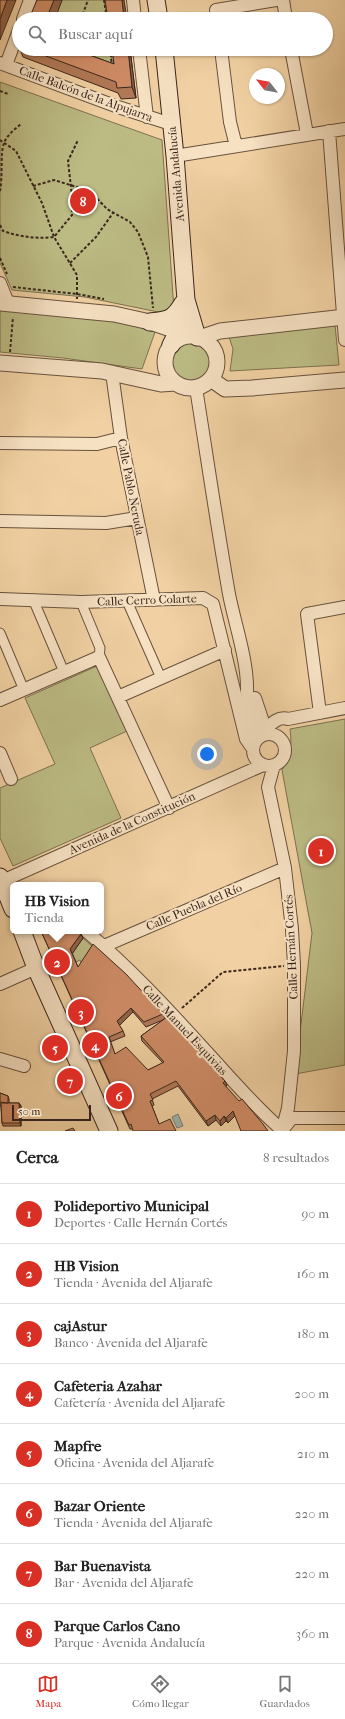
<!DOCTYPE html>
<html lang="es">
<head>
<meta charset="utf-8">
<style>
  :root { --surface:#fff; --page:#f6f6f6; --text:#222; --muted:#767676; --line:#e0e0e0; --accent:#d93025 }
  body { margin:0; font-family:"IM FELL French Canon",serif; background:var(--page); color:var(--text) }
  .compass { position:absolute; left:249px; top:68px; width:36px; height:36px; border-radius:50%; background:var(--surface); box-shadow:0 1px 3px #0004; rotate:301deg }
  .scale { position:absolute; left:12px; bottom:10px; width:79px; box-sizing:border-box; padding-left:4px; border:2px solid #3b271d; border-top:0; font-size:11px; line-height:14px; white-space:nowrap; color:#3b271d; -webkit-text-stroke:3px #f6e1c3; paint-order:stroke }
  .you { position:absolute; left:207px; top:754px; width:14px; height:14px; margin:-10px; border:3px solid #fff; border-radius:50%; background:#1a73e8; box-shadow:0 0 0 6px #1a73e833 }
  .badge { display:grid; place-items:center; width:26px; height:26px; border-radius:50%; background:var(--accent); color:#fff; font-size:13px; font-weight:700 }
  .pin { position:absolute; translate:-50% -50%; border:2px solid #fff; box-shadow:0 1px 4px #0006 }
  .popup { position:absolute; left:10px; top:882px; width:94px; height:52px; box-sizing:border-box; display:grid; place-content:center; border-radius:6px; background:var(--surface); filter:drop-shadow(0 1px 3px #0005); font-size:13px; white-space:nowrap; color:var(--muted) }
  .popup b { font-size:15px; color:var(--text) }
  .popup::after { content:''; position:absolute; left:50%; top:100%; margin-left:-8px; border:8px solid transparent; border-top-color:var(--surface) }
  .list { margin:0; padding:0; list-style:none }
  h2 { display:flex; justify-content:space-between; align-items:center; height:52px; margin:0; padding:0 16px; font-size:17px }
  h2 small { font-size:13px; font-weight:400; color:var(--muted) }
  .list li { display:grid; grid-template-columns:26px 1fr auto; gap:12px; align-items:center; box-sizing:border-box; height:60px; padding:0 16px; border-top:1px solid var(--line) }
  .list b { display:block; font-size:15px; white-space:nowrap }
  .list p { margin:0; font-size:13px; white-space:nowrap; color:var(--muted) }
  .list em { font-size:13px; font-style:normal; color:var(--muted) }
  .icon { flex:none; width:22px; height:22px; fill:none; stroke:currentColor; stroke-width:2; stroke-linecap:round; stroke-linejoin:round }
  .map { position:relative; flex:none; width:345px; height:1131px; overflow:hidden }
  .search { position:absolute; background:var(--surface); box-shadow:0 1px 3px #0004; left:12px; right:12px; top:12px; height:44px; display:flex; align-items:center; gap:10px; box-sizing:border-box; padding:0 14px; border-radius:22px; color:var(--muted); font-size:15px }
  .sheet { height:532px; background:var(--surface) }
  nav { display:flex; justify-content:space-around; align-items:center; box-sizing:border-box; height:56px; border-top:1px solid var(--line); background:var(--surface); font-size:11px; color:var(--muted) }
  nav a { display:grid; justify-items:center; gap:2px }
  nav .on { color:var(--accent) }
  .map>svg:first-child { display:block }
  .green { fill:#bcbb84; stroke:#7c7150 }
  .water { fill:#9db5ae; stroke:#767c74 }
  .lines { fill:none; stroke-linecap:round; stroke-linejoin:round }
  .pedestrian-casing { stroke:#68523e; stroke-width:11 }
  .minor-casing { stroke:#68523e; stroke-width:14 }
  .tertiary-casing { stroke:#68523e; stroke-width:17 }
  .secondary-casing { stroke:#3b271d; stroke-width:19 }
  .path { stroke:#3b271d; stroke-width:2; stroke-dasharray:3 2; stroke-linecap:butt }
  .pedestrian { stroke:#f6e1c3; stroke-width:9 }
  .minor { stroke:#f6e1c3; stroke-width:12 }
  .tertiary { stroke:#f6e1c3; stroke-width:15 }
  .secondary { stroke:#f6e1c3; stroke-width:17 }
  .wall { fill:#b17857; stroke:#3b271d; fill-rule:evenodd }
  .shaded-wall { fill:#906147; stroke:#3b271d }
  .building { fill:#ce8b65; stroke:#3b271d }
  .labels { text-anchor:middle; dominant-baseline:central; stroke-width:4; stroke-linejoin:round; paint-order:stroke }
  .street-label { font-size:12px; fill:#3b271d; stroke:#f6e1c3 }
</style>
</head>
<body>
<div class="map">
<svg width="345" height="1131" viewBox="0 0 345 1131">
  <rect width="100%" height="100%" fill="#f1d1a3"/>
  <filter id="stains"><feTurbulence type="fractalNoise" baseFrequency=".005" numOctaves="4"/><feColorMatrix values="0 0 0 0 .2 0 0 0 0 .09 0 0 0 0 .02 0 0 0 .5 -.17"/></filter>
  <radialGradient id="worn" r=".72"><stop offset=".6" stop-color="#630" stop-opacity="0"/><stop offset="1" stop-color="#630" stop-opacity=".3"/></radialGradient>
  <path class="green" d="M62,0H104L107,19H55Z
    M64,49H110L113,67Z
    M0,82L162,140L174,310L163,313L85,297L12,290L0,263Z
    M0,309L114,320L155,332L142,369L63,358L0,352Z
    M335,325L339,365L230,371L233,349L229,337Z
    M170 362a20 20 0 1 1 40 0a20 20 0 1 1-40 0Z
    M97,666L127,731L90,748L121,818L13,866L0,838V788L55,764L25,698Z
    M345,719V1065L295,1074L312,933L282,770C291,754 292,747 290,729Z
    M83,938L95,949L83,967L80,960L76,962L72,954Z"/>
  <path class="water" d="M178,1114L183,1126L177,1128L172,1117Z"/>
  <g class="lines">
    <defs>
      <path id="pedestrian" d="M33,599L64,672
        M127,601L161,678
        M81,602L100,648L99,657
        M0,633L24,690"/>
      <path id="minor" d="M133,0L135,19
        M283,0L286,19
        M23,19L30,0
        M217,19L216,10L276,0
        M139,49L147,117
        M221,49L230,122L236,146
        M291,49L307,134
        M0,63L118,107L171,124
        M6,65L19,30
        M329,131L345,340
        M175,156L345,129
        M0,283L8,303
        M112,373L121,438L154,600
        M196,388C207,457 217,526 229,594C235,625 248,661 247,692L257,739
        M0,443L97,444L121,438
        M0,521L106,523L137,518
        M0,599L81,602L203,598L213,604L246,739L253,749
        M118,697L225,650
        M255,698L267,734
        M0,700L99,657L169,808
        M320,713L307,614L345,607
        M266,729C272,723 279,716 288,719L345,708
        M253 750a16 16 0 1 1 32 0a16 16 0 1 1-32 0Z
        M0,753L11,779
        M274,765L268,787L285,868L292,929L294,965V1051L288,1108L282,1131
        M0,882L263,765
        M86,931C129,967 167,1008 204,1049C230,1077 254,1106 282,1130
        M104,946L285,868
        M0,984L36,968
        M0,1059L24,1066
        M284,1128L292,1118H345"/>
      <path id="tertiary" d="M0,303L114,314L150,322L188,335
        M165 362a26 26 0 1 1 52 0a26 26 0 1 1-52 0Z
        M199,338L220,331L345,317
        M0,363L102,371L161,384L175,383
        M211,379L225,389L252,388L345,380"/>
      <path id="secondary" d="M156,0L159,19
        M164,49L175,156L186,300L197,337
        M150,322C168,320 173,320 183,303
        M171,345L178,331L186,300
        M0,877L13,909
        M22,931L36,968L109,1131"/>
    </defs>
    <use href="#pedestrian" class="pedestrian-casing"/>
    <use href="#minor" class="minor-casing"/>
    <use href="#tertiary" class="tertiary-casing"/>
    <use href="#secondary" class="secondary-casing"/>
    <path class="path" d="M104,0L107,19
      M57,15L68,19
      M81,19L88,0
      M110,49L112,66
      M0,91L8,94
      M0,140L16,151L42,203L54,237L77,275V299
      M33,186L54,180L90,191L107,209L130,222L138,232L148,257L153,308
      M0,191C3,177 0,153 4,143C7,135 15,129 21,124
      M0,225L3,231C21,237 36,239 54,237L72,215V196L68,161L78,140
      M0,258L7,274
      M70,263L96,237L113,213
      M13,287L77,294L104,299
      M10,352L13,317
      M182,1008L223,972L284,966"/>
    <use href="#pedestrian" class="pedestrian"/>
    <use href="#minor" class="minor"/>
    <use href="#tertiary" class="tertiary"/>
    <use href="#secondary" class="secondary"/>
  </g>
  <path class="wall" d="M20,49H73L114,64L112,49H130L136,98L121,99L118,93L23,57Z
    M41,931H78L81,934L83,938L72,953L78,967L163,1014L165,1018L225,1081L227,1085L226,1087L235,1116L228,1123L226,1121L221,1126L216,1120L208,1126L178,1086L152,1099L154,1105L152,1106L159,1124L176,1131L132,1129H130ZM133,1012L146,1027L165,1019L141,1036L142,1041L163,1063L148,1070L115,1054L110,1042L125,1036L123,1031L119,1025Z
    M0,1093L8,1096L9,1099V1103H19L21,1106V1126H3L2,1123L1,1106H0Z"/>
  <path class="shaded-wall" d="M7,0H16L0,40V19Z
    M54,0H62L55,19H46Z
    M122,0H124L127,19H124Z
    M128,49H130L136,98L132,87Z
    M81,934L83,938L72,954L70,949Z
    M131,1008L133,1012L119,1026L117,1021Z
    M225,1081L227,1085L224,1088L223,1083Z
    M19,1103L21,1106V1126L20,1123Z
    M233,1111L235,1116L228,1123L226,1118Z
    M215,1115L216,1120L208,1126L206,1121Z
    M224,1116L226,1121L221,1126L220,1121Z"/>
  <path class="building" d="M0,0H7L0,19Z
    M37,0H54L46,19H29Z
    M105,0H122L124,19H108Z
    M27,49H73L114,64L112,49H128L132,87L117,88L116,82Z
    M41,931H78L81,934L70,949L78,967L93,944L126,974L163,1014L144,1022L131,1008L117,1021L123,1031L109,1037L115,1054L126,1047L148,1070L164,1062L141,1036L167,1017L225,1081L223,1083L239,1101L242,1099L263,1124L268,1131H241L233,1111L226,1118L224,1116L220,1121L215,1115L206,1121L176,1081L150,1094L153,1100L150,1101L159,1124L170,1119L176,1131H133L131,1124L129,1125Z
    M0,1093L8,1096V1103L0,1102Z
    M1,1103H19L20,1123H2Z
    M73,1128L75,1131H65Z"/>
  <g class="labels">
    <g class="street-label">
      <text transform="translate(86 94) rotate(20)">Calle Balcón de la Alpujarra</text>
      <text transform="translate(176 174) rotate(-95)">Avenida Andalucía</text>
      <text transform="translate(131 487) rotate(79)">Calle Pablo Neruda</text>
      <text transform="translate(147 600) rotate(-2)">Calle Cerro Colarte</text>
      <text transform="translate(132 823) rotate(-24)">Avenida de la Constitución</text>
      <text transform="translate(194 907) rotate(-23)">Calle Puebla del Río</text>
      <text transform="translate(291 947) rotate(-93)">Calle Hernán Cortés</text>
      <text transform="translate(185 1030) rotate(47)">Calle Manuel Esquivias</text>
    </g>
  </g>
  <rect width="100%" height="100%" filter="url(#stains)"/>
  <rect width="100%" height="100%" fill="url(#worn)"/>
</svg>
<svg class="compass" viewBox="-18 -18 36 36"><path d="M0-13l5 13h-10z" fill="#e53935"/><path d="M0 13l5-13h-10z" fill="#767676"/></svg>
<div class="scale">50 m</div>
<div class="you"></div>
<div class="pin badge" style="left:321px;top:851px">1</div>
<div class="pin badge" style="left:57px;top:962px">2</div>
<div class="popup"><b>HB Vision</b>Tienda</div>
<div class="pin badge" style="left:81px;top:1012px">3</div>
<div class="pin badge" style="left:95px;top:1045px">4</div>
<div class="pin badge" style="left:55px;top:1048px">5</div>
<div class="pin badge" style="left:119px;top:1096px">6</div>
<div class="pin badge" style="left:70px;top:1081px">7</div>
<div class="pin badge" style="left:83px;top:201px">8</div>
<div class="search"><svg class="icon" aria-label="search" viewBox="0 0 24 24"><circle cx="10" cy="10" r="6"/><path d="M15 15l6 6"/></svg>Buscar aquí</div>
</div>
<section class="sheet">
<h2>Cerca<small>8 resultados</small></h2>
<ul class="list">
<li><span class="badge">1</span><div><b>Polideportivo Municipal</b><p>Deportes · Calle Hernán Cortés</p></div><em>90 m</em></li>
<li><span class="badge">2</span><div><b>HB Vision</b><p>Tienda · Avenida del Aljarafe</p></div><em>160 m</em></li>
<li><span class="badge">3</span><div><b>cajAstur</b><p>Banco · Avenida del Aljarafe</p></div><em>180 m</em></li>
<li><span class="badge">4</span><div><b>Cafeteria Azahar</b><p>Cafetería · Avenida del Aljarafe</p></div><em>200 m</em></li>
<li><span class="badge">5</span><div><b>Mapfre</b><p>Oficina · Avenida del Aljarafe</p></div><em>210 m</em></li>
<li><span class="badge">6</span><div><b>Bazar Oriente</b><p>Tienda · Avenida del Aljarafe</p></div><em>220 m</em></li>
<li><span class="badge">7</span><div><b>Bar Buenavista</b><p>Bar · Avenida del Aljarafe</p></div><em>220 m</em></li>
<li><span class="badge">8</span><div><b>Parque Carlos Cano</b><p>Parque · Avenida Andalucía</p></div><em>360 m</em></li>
</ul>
</section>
<nav>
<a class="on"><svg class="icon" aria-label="map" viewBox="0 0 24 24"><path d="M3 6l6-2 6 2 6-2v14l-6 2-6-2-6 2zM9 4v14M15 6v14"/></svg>Mapa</a>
<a><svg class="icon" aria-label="directions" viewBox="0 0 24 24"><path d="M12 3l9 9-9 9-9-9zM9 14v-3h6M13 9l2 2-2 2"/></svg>Cómo llegar</a>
<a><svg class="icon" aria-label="saved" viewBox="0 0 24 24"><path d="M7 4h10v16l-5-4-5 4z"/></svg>Guardados</a>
</nav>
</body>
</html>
